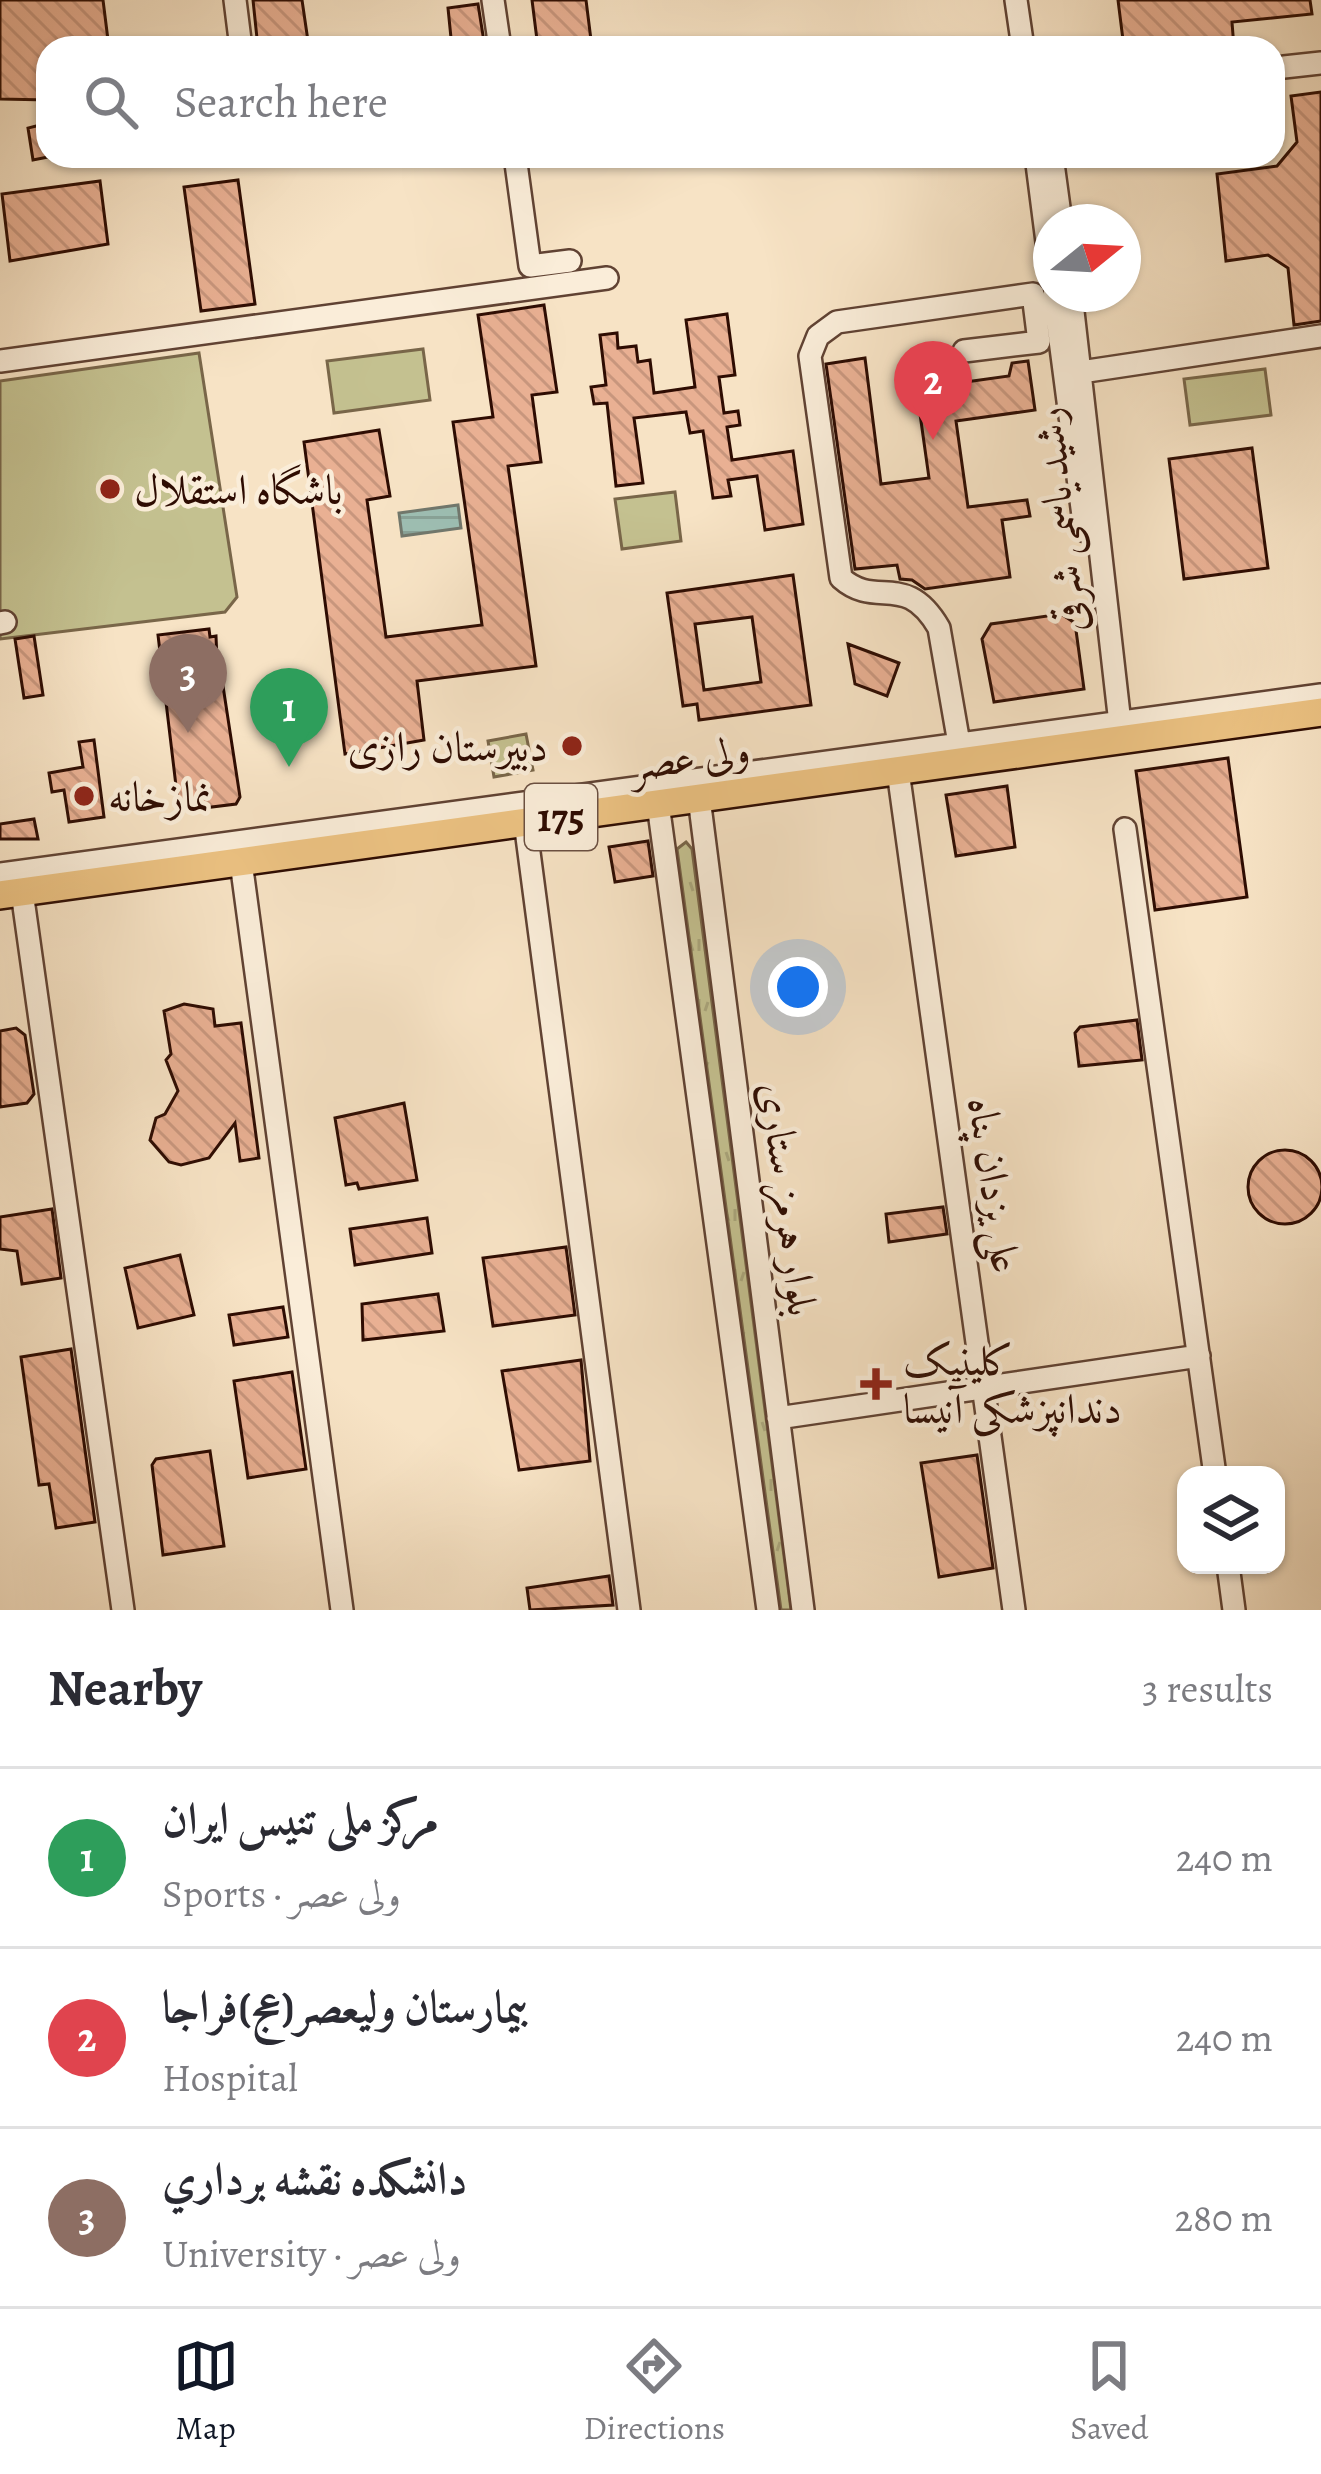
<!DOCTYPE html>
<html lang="en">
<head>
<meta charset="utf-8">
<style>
  :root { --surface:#fff; --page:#f2f2f3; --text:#2b2b33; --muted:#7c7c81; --line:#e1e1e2; --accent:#111827 }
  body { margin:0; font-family:Alegreya,Amiri,serif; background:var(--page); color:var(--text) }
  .controls { position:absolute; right:36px; bottom:36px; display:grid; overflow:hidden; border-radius:24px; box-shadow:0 3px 9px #0004 }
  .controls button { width:108px; height:108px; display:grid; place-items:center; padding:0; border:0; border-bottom:3px solid var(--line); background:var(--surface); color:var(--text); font:60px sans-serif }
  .compass { position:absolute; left:1033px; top:204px; width:108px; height:108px; border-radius:50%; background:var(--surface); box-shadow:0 3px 9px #0004; rotate:72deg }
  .you { position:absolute; left:798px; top:987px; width:42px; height:42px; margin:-30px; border:9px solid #fff; border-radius:50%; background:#1a73e8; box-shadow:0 0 0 18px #1a73e833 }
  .badge { display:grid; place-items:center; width:78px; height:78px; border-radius:50%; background:var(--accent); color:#fff; font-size:39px; font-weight:700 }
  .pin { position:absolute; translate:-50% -99px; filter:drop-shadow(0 3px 6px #0008) }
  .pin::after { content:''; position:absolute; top:63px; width:42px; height:36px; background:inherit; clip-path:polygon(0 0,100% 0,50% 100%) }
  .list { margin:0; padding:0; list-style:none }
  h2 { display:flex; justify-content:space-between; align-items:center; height:156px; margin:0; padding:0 48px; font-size:51px }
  h2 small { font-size:39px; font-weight:400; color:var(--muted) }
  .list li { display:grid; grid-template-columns:78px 1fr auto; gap:36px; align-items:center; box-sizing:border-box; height:180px; padding:0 48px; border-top:3px solid var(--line) }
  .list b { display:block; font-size:45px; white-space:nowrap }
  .list p { margin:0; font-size:39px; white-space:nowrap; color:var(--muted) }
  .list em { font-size:39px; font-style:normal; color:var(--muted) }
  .icon { flex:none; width:66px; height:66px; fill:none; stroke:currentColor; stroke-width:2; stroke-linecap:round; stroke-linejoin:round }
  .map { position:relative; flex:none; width:1321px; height:1610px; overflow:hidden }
  .search { position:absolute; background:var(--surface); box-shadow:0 3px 9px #0004; left:36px; right:36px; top:36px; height:132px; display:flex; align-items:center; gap:30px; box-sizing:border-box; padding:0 42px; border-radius:36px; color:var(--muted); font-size:45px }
  .sheet { height:696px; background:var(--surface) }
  nav { display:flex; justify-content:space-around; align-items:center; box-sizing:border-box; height:168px; border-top:3px solid var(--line); background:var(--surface); font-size:33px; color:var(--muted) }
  nav a { display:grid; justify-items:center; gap:6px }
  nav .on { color:var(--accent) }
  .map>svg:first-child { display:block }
  .grass { fill:url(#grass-tufts); stroke:#796649; stroke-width:3 }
  .park { fill:#c4c190; stroke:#796649; stroke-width:3 }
  .water { fill:url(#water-rules); stroke:#71776c; stroke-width:3 }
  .building { fill:url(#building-back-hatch); stroke:#2e0c02; stroke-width:3; fill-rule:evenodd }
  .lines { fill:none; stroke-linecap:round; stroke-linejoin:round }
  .minor-casing { stroke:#604233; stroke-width:26 }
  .major-casing { stroke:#2e0c02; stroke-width:32 }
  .minor { stroke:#faedd9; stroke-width:21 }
  .major { stroke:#ecc282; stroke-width:27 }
  .poi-dot { fill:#8f2418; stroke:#faedd9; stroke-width:4.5 }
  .labels { text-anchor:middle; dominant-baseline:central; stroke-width:9; stroke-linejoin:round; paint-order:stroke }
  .shield { fill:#faedd9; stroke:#6b5042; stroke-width:3 }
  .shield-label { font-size:39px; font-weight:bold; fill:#2e0c02 }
  .poi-label { font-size:42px; fill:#2e0c02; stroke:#faedd9; text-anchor:start }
  .street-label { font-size:42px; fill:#2e0c02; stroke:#faedd9 }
</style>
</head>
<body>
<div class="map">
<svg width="1321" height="1610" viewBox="0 0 1321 1610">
  <defs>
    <pattern id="grass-tufts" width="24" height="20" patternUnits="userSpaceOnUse" patternTransform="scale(3)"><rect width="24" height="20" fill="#c4c190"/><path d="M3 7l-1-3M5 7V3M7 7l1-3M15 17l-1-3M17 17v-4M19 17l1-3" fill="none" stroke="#a9a57b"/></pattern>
    <pattern id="water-rules" width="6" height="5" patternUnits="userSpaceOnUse" patternTransform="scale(3)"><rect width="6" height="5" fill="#9dbeb2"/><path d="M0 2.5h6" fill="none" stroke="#88a297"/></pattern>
    <pattern id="building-back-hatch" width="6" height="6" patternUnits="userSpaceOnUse" patternTransform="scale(3)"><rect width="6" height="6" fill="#e9b093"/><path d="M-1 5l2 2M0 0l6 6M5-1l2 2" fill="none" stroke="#c8967d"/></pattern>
  </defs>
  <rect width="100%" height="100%" fill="#f7e3c5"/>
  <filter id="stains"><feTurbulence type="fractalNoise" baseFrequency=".00167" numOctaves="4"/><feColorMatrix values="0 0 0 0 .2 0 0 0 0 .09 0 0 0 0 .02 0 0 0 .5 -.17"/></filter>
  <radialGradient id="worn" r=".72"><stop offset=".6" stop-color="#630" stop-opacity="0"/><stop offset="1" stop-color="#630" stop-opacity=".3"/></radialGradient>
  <path class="grass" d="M686,842L692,849L791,1610H781L677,849Z"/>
  <path class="park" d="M423,349L430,400L334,413L327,361Z
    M199,353L237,597L225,612L0,639V381Z
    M1265,369L1271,415L1190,425L1184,379Z
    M675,492L681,541L622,549L615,499Z
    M526,734L533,770L494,777L488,741Z"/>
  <path class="water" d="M458,505L461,528L402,536L399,513Z"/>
  <path class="building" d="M0,0H103L109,48H48V100L0,99Z
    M253,0H302L309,48H258Z
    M532,0H586L592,48H538Z
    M1118,0H1310L1312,14L1232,22L1234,48H1124Z
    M478,4L485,48H452L448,8Z
    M1321,92V321L1294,325L1288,268L1268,255L1226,261L1217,174L1277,166L1297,142L1291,96Z
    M48,123V157L33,160L28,128Z
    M238,180L255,304L201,311L184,187Z
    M100,181L108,244L10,261L2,194Z
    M544,305L557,392L532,395L541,462L508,466L536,666L417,681L424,740L345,754L304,442L379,430L390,496L367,500L386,637L482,625L453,422L493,417L478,315Z
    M727,314L735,375L719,377L724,413L738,411L740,425L727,427L732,460L793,451L803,524L765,530L757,476L728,480L731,496L713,498L703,431L690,433L686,412L634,418L643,483L616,486L607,403L594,404L591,387L606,385L600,335L617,333L618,348L636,346L638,362L650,360L654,393L695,387L686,320Z
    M947,352L951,384L1009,376L1012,363L1028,361L1035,410L956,421L968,507L1027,500L1030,516L1002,520L1010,577L925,589L912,580L900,579L897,565L855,569L826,364L865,358L881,484L929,478L912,357Z
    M1252,448L1268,568L1184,579L1169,459Z
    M793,575L811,705L699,720L697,704L683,706L667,593ZM752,617L761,682L704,690L695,624Z
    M1061,614L1075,623L1084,689L994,702L982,639L991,624Z
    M209,629L210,637L216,636L218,686H223L240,797L236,804L179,811L158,635Z
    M34,636L43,695L24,698L15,639Z
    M848,644L899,663L887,696L855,684Z
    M94,740L104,817L69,822L64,790L52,792L49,773L83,767L79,742Z
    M1228,758L1247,897L1155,910L1136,771Z
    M1007,786L1015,847L956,856L946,795Z
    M34,819L38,839H0V824Z
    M648,841L653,876L615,882L609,847Z
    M184,1004L213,1009L215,1026L241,1023L259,1158L240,1161L235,1123L209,1158L181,1165L169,1162L150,1140L156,1118L165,1114L178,1091L166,1060L171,1054L164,1011Z
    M1137,1020L1142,1060L1079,1066L1075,1033L1080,1027Z
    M16,1028L25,1035L34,1094L27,1103L0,1107V1031Z
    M404,1103L417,1180L359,1189L357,1183L346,1185L335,1118Z
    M1248 1187a37 37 0 1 1 74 0a37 37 0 1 1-74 0Z
    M943,1207L947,1234L889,1242L886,1214Z
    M52,1209L61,1278L22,1284L17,1251L0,1249V1217Z
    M427,1218L432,1253L355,1265L350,1229Z
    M566,1247L575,1315L493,1326L483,1258Z
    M180,1255L194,1315L138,1328L125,1268Z
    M438,1294L444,1331L363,1340L362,1304Z
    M283,1307L288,1337L234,1345L229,1315Z
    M71,1349L95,1522L56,1528L49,1484L39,1485L21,1357Z
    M581,1360L590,1461L519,1470L502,1371Z
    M292,1372L306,1469L248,1478L234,1381Z
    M210,1451L224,1546L163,1555L152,1465L156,1459Z
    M977,1455L993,1568L939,1577L921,1463Z
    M609,1576L613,1605L530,1610L527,1588Z"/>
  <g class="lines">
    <defs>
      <path id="minor" d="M235,0L241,48
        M493,0L500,48
        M1016,0L1023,48
        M1284,67L1321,63
        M515,156L530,266L570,261
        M1036,156L1051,273
        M1052,156L1061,222
        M1054,294L1085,531
        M1071,294L1121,732
        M0,361L607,278
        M1081,372L1321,336
        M0,623L5,622
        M961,755L939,628C905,570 877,610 841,578L810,356L818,336L837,322L1033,294L1039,342L964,351
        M898,771L1014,1610
        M699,798L803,1610
        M658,804L768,1610
        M525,822L629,1610
        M1125,829L1215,1475
        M241,862L342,1610
        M0,874L1321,695
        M22,892L123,1610
        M778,1418L1199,1356
        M1228,1565L1234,1610"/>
      <path id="major" d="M0,895L1321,712"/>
    </defs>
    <use href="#minor" class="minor-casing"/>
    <use href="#major" class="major-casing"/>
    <use href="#minor" class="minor"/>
    <use href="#major" class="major"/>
  </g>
  <g class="poi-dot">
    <circle cx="110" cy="489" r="12"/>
    <circle cx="572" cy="746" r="12"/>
    <circle cx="84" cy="796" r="12"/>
    <path d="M870 1366h12v12h12v12h-12v12h-12v-12h-12v-12h12z"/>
  </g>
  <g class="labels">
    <rect class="shield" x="525" y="784" width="72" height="66" rx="9"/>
    <g class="shield-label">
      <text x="561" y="817">175</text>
    </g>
    <g class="poi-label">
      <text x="134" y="489">باشگاه استقلال</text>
      <text x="548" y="746" text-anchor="end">دبیرستان رازی</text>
      <text x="108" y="796">نمازخانه</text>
      <text x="903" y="1360">کلینیک<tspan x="903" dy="48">دندانپزشکی آنیسا</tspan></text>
    </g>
    <g class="street-label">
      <text transform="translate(1059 520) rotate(-96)">رشید یاسمی شرقی</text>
      <text transform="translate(690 757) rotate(-8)">ولی عصر</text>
      <text transform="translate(995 1185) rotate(82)">علی یزدان پناه</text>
      <text transform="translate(789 1199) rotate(83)">بلوار هرمز ستاری</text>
    </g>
  </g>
  <rect width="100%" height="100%" filter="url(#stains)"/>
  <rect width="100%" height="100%" fill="url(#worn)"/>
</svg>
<div class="controls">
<button><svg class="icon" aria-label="layers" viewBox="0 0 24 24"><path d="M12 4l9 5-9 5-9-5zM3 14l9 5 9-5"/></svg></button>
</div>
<svg class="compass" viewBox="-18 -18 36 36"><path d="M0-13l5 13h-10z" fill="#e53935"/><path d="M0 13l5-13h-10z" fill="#7c7c81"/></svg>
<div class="you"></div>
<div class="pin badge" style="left:289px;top:767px;background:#2e9e5b">1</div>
<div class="pin badge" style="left:933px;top:440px;background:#e0444e">2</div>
<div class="pin badge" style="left:188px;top:733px;background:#8d6e63">3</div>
<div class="search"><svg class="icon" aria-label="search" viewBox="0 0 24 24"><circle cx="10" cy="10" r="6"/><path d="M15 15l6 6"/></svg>Search here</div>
</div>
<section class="sheet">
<h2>Nearby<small>3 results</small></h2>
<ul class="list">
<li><span class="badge" style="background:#2e9e5b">1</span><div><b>مرکز ملی تنیس ایران</b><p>Sports · ولی عصر</p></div><em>240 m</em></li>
<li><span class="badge" style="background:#e0444e">2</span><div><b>بیمارستان ولیعصر(عج)فراجا</b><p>Hospital</p></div><em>240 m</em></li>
<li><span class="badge" style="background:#8d6e63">3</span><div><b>دانشكده نقشه برداري</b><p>University · ولی عصر</p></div><em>280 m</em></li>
</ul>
</section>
<nav>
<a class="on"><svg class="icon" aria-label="map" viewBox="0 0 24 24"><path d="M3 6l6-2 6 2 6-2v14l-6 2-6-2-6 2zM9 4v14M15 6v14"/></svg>Map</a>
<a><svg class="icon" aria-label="directions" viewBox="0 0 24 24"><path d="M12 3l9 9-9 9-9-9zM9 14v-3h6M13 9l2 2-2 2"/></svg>Directions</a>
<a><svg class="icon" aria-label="saved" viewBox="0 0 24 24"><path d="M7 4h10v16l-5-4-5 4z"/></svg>Saved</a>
</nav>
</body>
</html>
